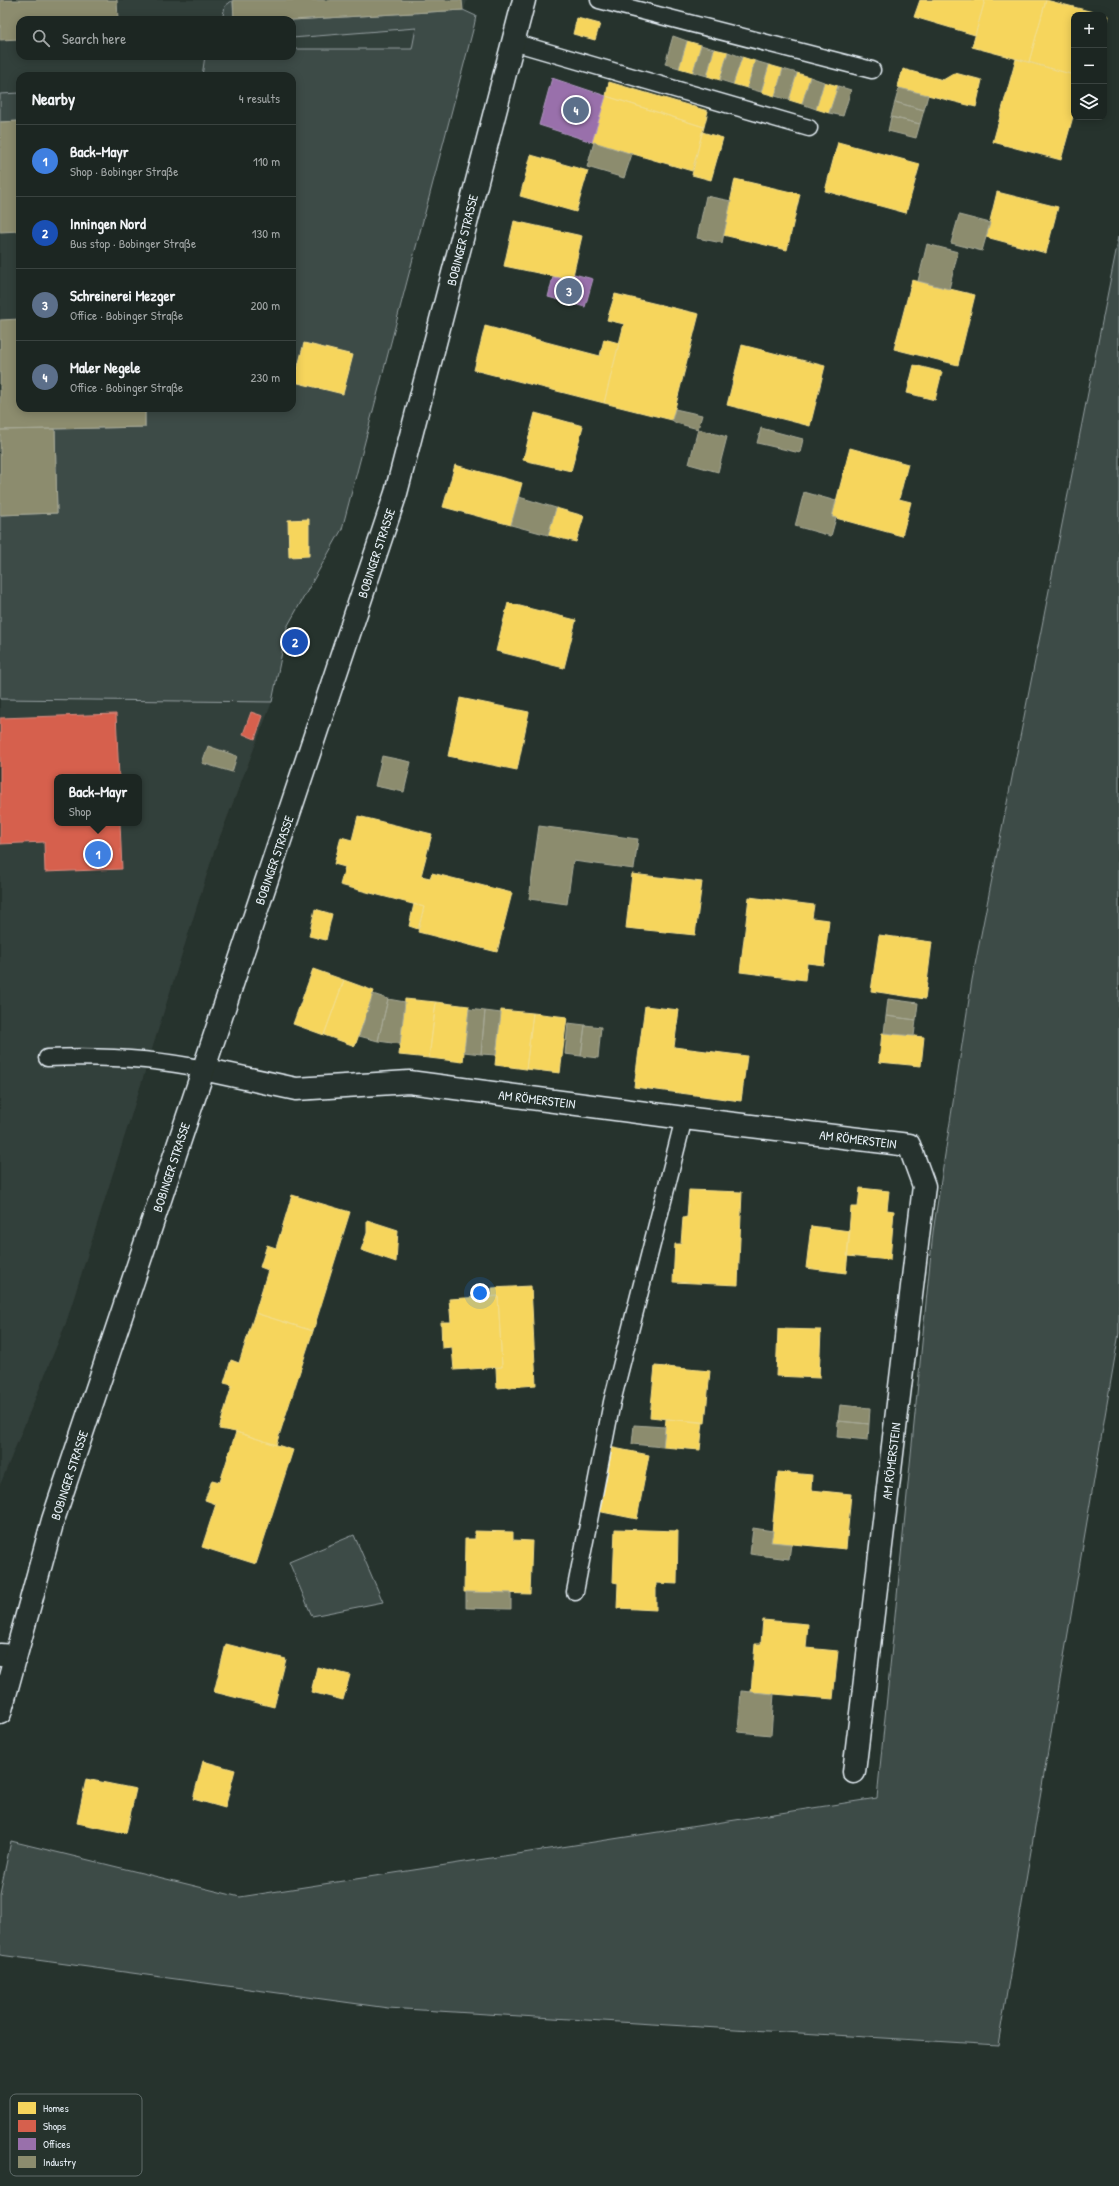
<!DOCTYPE html>
<html lang="en">
<head>
<meta charset="utf-8">
<style>
  :root { --surface:#1c2622; --page:#29322f; --text:#f1f3f6; --muted:#a0a5a5; --line:#3a4340; --accent:#2563eb }
  body { margin:0; font-family:"Patrick Hand",sans-serif; background:var(--page); color:var(--text) }
  .controls { position:absolute; right:12px; top:12px; display:grid; overflow:hidden; border-radius:8px; box-shadow:0 2px 10px #0003 }
  .controls button { width:36px; height:36px; display:grid; place-items:center; padding:0; border:0; border-bottom:1px solid var(--line); background:var(--surface); color:var(--text); font:20px sans-serif }
  .you { position:absolute; left:480px; top:1293px; width:14px; height:14px; margin:-10px; border:3px solid #fff; border-radius:50%; background:#1a73e8; box-shadow:0 0 0 6px #1a73e833 }
  .badge { display:grid; place-items:center; width:26px; height:26px; border-radius:50%; background:var(--accent); color:#fff; font-size:13px; font-weight:700 }
  .pin { position:absolute; translate:-50% -50%; border:2px solid #fff; box-shadow:0 1px 4px #0006 }
  .popup { position:absolute; left:54px; top:774px; width:88px; height:52px; box-sizing:border-box; display:grid; place-content:center; border-radius:8px; background:var(--surface); filter:drop-shadow(0 1px 3px #0005); font-size:13px; white-space:nowrap; color:var(--muted) }
  .popup b { font-size:15px; color:var(--text) }
  .popup::after { content:''; position:absolute; left:50%; top:100%; margin-left:-8px; border:8px solid transparent; border-top-color:var(--surface) }
  .list { margin:0; padding:0; list-style:none }
  h2 { display:flex; justify-content:space-between; align-items:center; height:52px; margin:0; padding:0 16px; font-size:17px }
  h2 small { font-size:13px; font-weight:400; color:var(--muted) }
  .list li { display:grid; grid-template-columns:26px 1fr auto; gap:12px; align-items:center; box-sizing:border-box; height:72px; padding:0 16px; border-top:1px solid var(--line) }
  .list b { display:block; font-size:15px; white-space:nowrap }
  .list p { margin:0; font-size:13px; white-space:nowrap; color:var(--muted) }
  .list em { font-size:13px; font-style:normal; color:var(--muted) }
  .icon { flex:none; width:22px; height:22px; fill:none; stroke:currentColor; stroke-width:2; stroke-linecap:round; stroke-linejoin:round }
  .map { position:relative; flex:none; width:1119px; height:2186px; overflow:hidden }
  .search { position:absolute; background:var(--surface); box-shadow:0 2px 10px #0003; left:16px; top:16px; width:280px; height:44px; display:flex; align-items:center; gap:10px; box-sizing:border-box; padding:0 14px; border-radius:12px; color:var(--muted); font-size:15px }
  .panel { position:absolute; background:var(--surface); box-shadow:0 2px 10px #0003; left:16px; top:72px; width:280px; height:340px; border-radius:12px }
  .map>svg:first-child { display:block }
  .built { fill:#333f3a; fill-rule:evenodd }
  .green { fill:#3e4b47; stroke:#939ea0 }
  .homes { fill:#f6d55c; stroke:#f2dd8b }
  .shops { fill:#d6604d; stroke:#db8c80 }
  .offices { fill:#9970ab; stroke:#b197c2 }
  .industry { fill:#8c8c6e; stroke:#a8aa97 }
  .lines { fill:none; stroke-linecap:round; stroke-linejoin:round }
  .service-casing { stroke:#e8f1f8; stroke-width:19 }
  .minor-casing { stroke:#e8f1f8; stroke-width:25 }
  .secondary-casing { stroke:#e8f1f8; stroke-width:25 }
  .service { stroke:#26332d; stroke-width:16 }
  .minor { stroke:#26332d; stroke-width:22 }
  .secondary { stroke:#26332d; stroke-width:22 }
  .labels { text-anchor:middle; dominant-baseline:central; stroke-width:4; stroke-linejoin:round; paint-order:stroke }
  .street-label { font-size:13px; fill:#e8f1f8; stroke:#26332d }
  .key { fill:#26332d; stroke:#606c6a; stroke-width:1 }
  .key-label { font-size:11px; fill:#e8f1f8 }
</style>
</head>
<body>
<div class="map">
<svg width="1119" height="2186" viewBox="0 0 1119 2186">
  <rect width="100%" height="100%" fill="#26332d"/>
  <filter id="ink" filterUnits="userSpaceOnUse"><feTurbulence type="fractalNoise" baseFrequency=".025" numOctaves="2"/><feDisplacementMap in="SourceGraphic" scale="8" xChannelSelector="R" yChannelSelector="G"/><feConvolveMatrix kernelMatrix="1 2 1 2 8 2 1 2 1" color-interpolation-filters="sRGB"/></filter>
  <g filter="url(#ink)">
    <path class="built" d="M0,0H467L378,288L292,76H20V408H226L192,697L272,702L214,852L66,1323L0,1485ZM20,20H292V56H20ZM57,777H139V823H57Z"/>
    <path class="green" d="M233,0L234,20H222L225,6Z
      M463,10L476,16L474,26L342,529L287,627L272,702L0,699V515L57,513L55,429L145,427V408H292V76H202L205,56H292V49H412L416,28L292,38V20Z
      M20,93V121L0,122V94Z
      M1119,236V1333L998,2045L388,2008L0,1955V1893L11,1841L240,1897L877,1798L933,1232L972,980Z
      M354,1535L383,1602L312,1616L289,1562Z"/>
    <path class="homes" d="M920,0H985L975,35L914,17Z
      M985,0H1046L1029,62L972,47Z
      M1046,0L1109,16L1104,34V15H1074V75L1029,62Z
      M577,18L600,24L595,40L573,34Z
      M687,41L701,45L693,72L679,68Z
      M714,49L728,52L720,80L707,76Z
      M742,57L755,61L747,88L733,84Z
      M1016,59L1074,75V113L1061,160L993,142Z
      M769,65L783,69L775,96L761,92Z
      M903,69L943,80L955,73L982,80L976,107L899,88L898,86Z
      M797,73L810,77L802,104L789,100Z
      M609,82L708,111L704,127L606,96Z
      M824,82L838,86L829,113L816,109Z
      M606,96L704,127L692,171L592,142Z
      M702,132L723,138L711,180L692,175Z
      M838,142L920,164L906,213L825,191Z
      M531,155L588,171L576,212L520,196Z
      M735,179L800,194L787,250L723,235Z
      M997,192L1058,207L1046,253L986,237Z
      M514,221L582,236L572,280L504,266Z
      M912,280L975,295L958,365L894,349Z
      M615,294L699,314L672,420L604,403L624,324L607,320Z
      M485,326L600,356L604,339L619,343L604,403L474,370Z
      M304,343L353,355L343,394L294,382Z
      M742,345L825,366L810,426L727,405Z
      M914,365L942,372L935,400L907,393Z
      M535,413L583,426L571,471L523,460Z
      M850,448L908,464L899,499L911,502L902,536L832,517Z
      M455,465L522,483L511,525L443,507Z
      M556,508L584,516L576,542L548,535Z
      M309,519V556L289,557L288,520Z
      M508,603L576,620L564,668L496,651Z
      M293,632L302,634L297,653L288,650Z
      M460,698L529,712L517,770L448,756Z
      M358,816L432,834L421,876L430,878L432,873L512,893L497,952L418,932L424,907L340,885L345,867L334,864L341,837L352,840Z
      M632,874L702,882L695,935L626,928Z
      M749,897L814,905L812,918L829,920L824,965L807,963L805,980L740,972Z
      M414,904L424,907L418,929L409,926Z
      M315,909L332,914L326,940L309,936Z
      M879,935L932,942L925,999L871,991Z
      M313,969L344,980L324,1035L293,1024Z
      M344,980L374,991L355,1046L324,1035Z
      M405,999L436,1002L429,1058L399,1055Z
      M436,1002L469,1006L463,1062L429,1058Z
      M645,1006L679,1010L674,1047L747,1056L741,1101L634,1087Z
      M501,1010L533,1013L526,1069L495,1065Z
      M533,1013L567,1017L560,1073L526,1069Z
      M882,1033L924,1037L921,1066L879,1062Z
      M860,1188L889,1191L887,1210L894,1211L890,1260L847,1256L851,1207H858Z
      M689,1190L742,1192L738,1285L673,1282L675,1244H681L683,1218L687,1217Z
      M292,1195L350,1212L313,1331L255,1313L268,1270L260,1267L267,1245L276,1248Z
      M367,1220L398,1230L396,1262L361,1250L367,1233Z
      M811,1226L850,1231L846,1273L806,1268Z
      M531,1286L536,1385L497,1388L496,1368L502,1367L498,1296L492,1297V1288Z
      M498,1296L502,1367L454,1370L452,1347L442,1348L441,1322H451L449,1299Z
      M255,1313L313,1331L276,1445L236,1432L219,1429L232,1385L224,1383L231,1360L239,1363Z
      M778,1329L821,1330L819,1378L776,1376Z
      M655,1366L710,1371L705,1423L650,1417Z
      M666,1419L703,1422L700,1450L663,1447Z
      M236,1432L293,1450L256,1564L202,1547L216,1504L205,1500L212,1480L220,1482Z
      M609,1447L649,1455L637,1519L597,1511Z
      M778,1472L812,1475L811,1490L851,1494L846,1549L771,1542Z
      M615,1529L678,1531L677,1584L656,1583V1610L617,1608L618,1583L613,1582Z
      M475,1531L513,1532V1540L532,1541L530,1594L464,1592L465,1539H475Z
      M763,1620L808,1624L806,1648L838,1651L833,1699L751,1692L755,1644H761Z
      M226,1644L286,1659L274,1707L214,1692Z
      M317,1667L350,1675L343,1700L311,1692Z
      M203,1761L235,1770L225,1808L193,1799Z
      M86,1779L136,1789L126,1833L77,1823Z"/>
    <path class="shops" d="M251,712L263,716L255,739L243,734Z
      M116,714L119,777H57V823H120L122,869L45,872L44,842L0,844V718Z"/>
    <path class="offices" d="M552,78L606,96L592,142L539,125Z
      M574,274L593,279L585,307L548,297L553,277L572,280Z"/>
    <path class="industry" d="M0,0H117L118,20H20V39L0,40Z
      M233,0H462L463,10L292,20H234Z
      M673,36L687,41L679,68L665,64Z
      M701,45L714,49L707,76L693,72Z
      M728,52L742,57L733,84L720,80Z
      M755,61L769,65L761,92L747,88Z
      M783,69L797,73L789,100L775,96Z
      M810,77L824,82L816,109L802,104Z
      M838,86L851,90L843,116L829,113Z
      M899,88L928,95L924,110L895,102Z
      M895,102L924,110L920,124L891,117Z
      M891,117L920,124L916,138L888,131Z
      M20,121V231L0,232V122Z
      M594,142L632,154L624,178L587,167Z
      M706,196L731,201L722,243L697,238Z
      M959,215L990,223L982,251L951,243Z
      M927,244L958,252L949,289L918,281Z
      M20,319V408H145V427L0,430V320Z
      M675,409L702,415L698,429L676,423L672,420Z
      M761,428L803,439L800,453L757,443Z
      M55,429L57,513L0,515V430Z
      M698,429L727,437L718,472L689,464Z
      M804,492L836,501L832,517L836,518L831,536L795,526Z
      M519,497L556,508L548,535L511,525Z
      M208,746L237,756L232,772L202,763Z
      M382,756L411,762L404,792L375,786Z
      M539,826L638,839L634,869L573,861L567,904L529,899Z
      M373,994L388,999L378,1041L359,1036Z
      M388,999L405,1002L400,1044L378,1041Z
      M888,999L918,1003L916,1020L886,1016Z
      M469,1009L485,1011L481,1054L464,1052Z
      M485,1011L501,1013L496,1055L481,1054Z
      M886,1016L916,1020L914,1036L884,1033Z
      M568,1023L585,1025L581,1056L565,1054Z
      M585,1025L601,1027L598,1058L581,1056Z
      M840,1405L870,1408L869,1424L838,1421Z
      M838,1421L869,1424L868,1440L837,1437Z
      M634,1425L665,1427L663,1447L632,1444Z
      M753,1528L773,1531L771,1542L791,1544L789,1559L750,1554Z
      M466,1592L511,1593V1609L466,1608Z
      M741,1691L774,1694L771,1735L738,1732Z"/>
    <g class="lines">
      <defs>
        <path id="service" d="M599,0L872,70
          M513,42L809,128
          M47,1058C99,1056 152,1058 203,1069
          M575,1592L612,1402L684,1118"/>
        <path id="minor" d="M203,1069L296,1089L409,1082L684,1118L909,1145L924,1186L854,1772
          M0,1655L15,1656"/>
        <path id="secondary" d="M0,1713L53,1520L396,493L524,0"/>
      </defs>
      <use href="#service" class="service-casing"/>
      <use href="#minor" class="minor-casing"/>
      <use href="#secondary" class="secondary-casing"/>
      <use href="#service" class="service"/>
      <use href="#minor" class="minor"/>
      <use href="#secondary" class="secondary"/>
    </g>
  </g>
  <g class="labels">
    <g class="street-label">
      <text transform="translate(462 240) rotate(-76)">BOBINGER STRASSE</text>
      <text transform="translate(376 553) rotate(-72)">BOBINGER STRASSE</text>
      <text transform="translate(274 860) rotate(-71)">BOBINGER STRASSE</text>
      <text transform="translate(537 1099) rotate(7)">AM RÖMERSTEIN</text>
      <text transform="translate(858 1139) rotate(7)">AM RÖMERSTEIN</text>
      <text transform="translate(171 1167) rotate(-72)">BOBINGER STRASSE</text>
      <text transform="translate(891 1461) rotate(-83)">AM RÖMERSTEIN</text>
      <text transform="translate(69 1475) rotate(-72)">BOBINGER STRASSE</text>
    </g>
  </g>
  <rect x="10" y="2094" width="132" height="82" rx="6" class="key"/>
  <rect x="18" y="2102" width="18" height="12" fill="#f6d55c"/>
  <rect x="18" y="2120" width="18" height="12" fill="#d6604d"/>
  <rect x="18" y="2138" width="18" height="12" fill="#9970ab"/>
  <rect x="18" y="2156" width="18" height="12" fill="#8c8c6e"/>
  <g class="key-label">
    <text x="43" y="2112">Homes</text>
    <text x="43" y="2130">Shops</text>
    <text x="43" y="2148">Offices</text>
    <text x="43" y="2166">Industry</text>
  </g>
</svg>
<div class="controls">
<button>+</button>
<button>−</button>
<button><svg class="icon" aria-label="layers" viewBox="0 0 24 24"><path d="M12 4l9 5-9 5-9-5zM3 14l9 5 9-5"/></svg></button>
</div>
<div class="you"></div>
<div class="pin badge" style="left:98px;top:854px;background:#3f7fe0">1</div>
<div class="popup"><b>Back-Mayr</b>Shop</div>
<div class="pin badge" style="left:295px;top:642px;background:#1a4fb4">2</div>
<div class="pin badge" style="left:569px;top:291px;background:#5c6f8a">3</div>
<div class="pin badge" style="left:576px;top:110px;background:#5c6f8a">4</div>
<div class="search"><svg class="icon" aria-label="search" viewBox="0 0 24 24"><circle cx="10" cy="10" r="6"/><path d="M15 15l6 6"/></svg>Search here</div>
<section class="panel">
<h2>Nearby<small>4 results</small></h2>
<ul class="list">
<li><span class="badge" style="background:#3f7fe0">1</span><div><b>Back-Mayr</b><p>Shop · Bobinger Straße</p></div><em>110 m</em></li>
<li><span class="badge" style="background:#1a4fb4">2</span><div><b>Inningen Nord</b><p>Bus stop · Bobinger Straße</p></div><em>130 m</em></li>
<li><span class="badge" style="background:#5c6f8a">3</span><div><b>Schreinerei Mezger</b><p>Office · Bobinger Straße</p></div><em>200 m</em></li>
<li><span class="badge" style="background:#5c6f8a">4</span><div><b>Maler Negele</b><p>Office · Bobinger Straße</p></div><em>230 m</em></li>
</ul>
</section>
</div>
</body>
</html>
